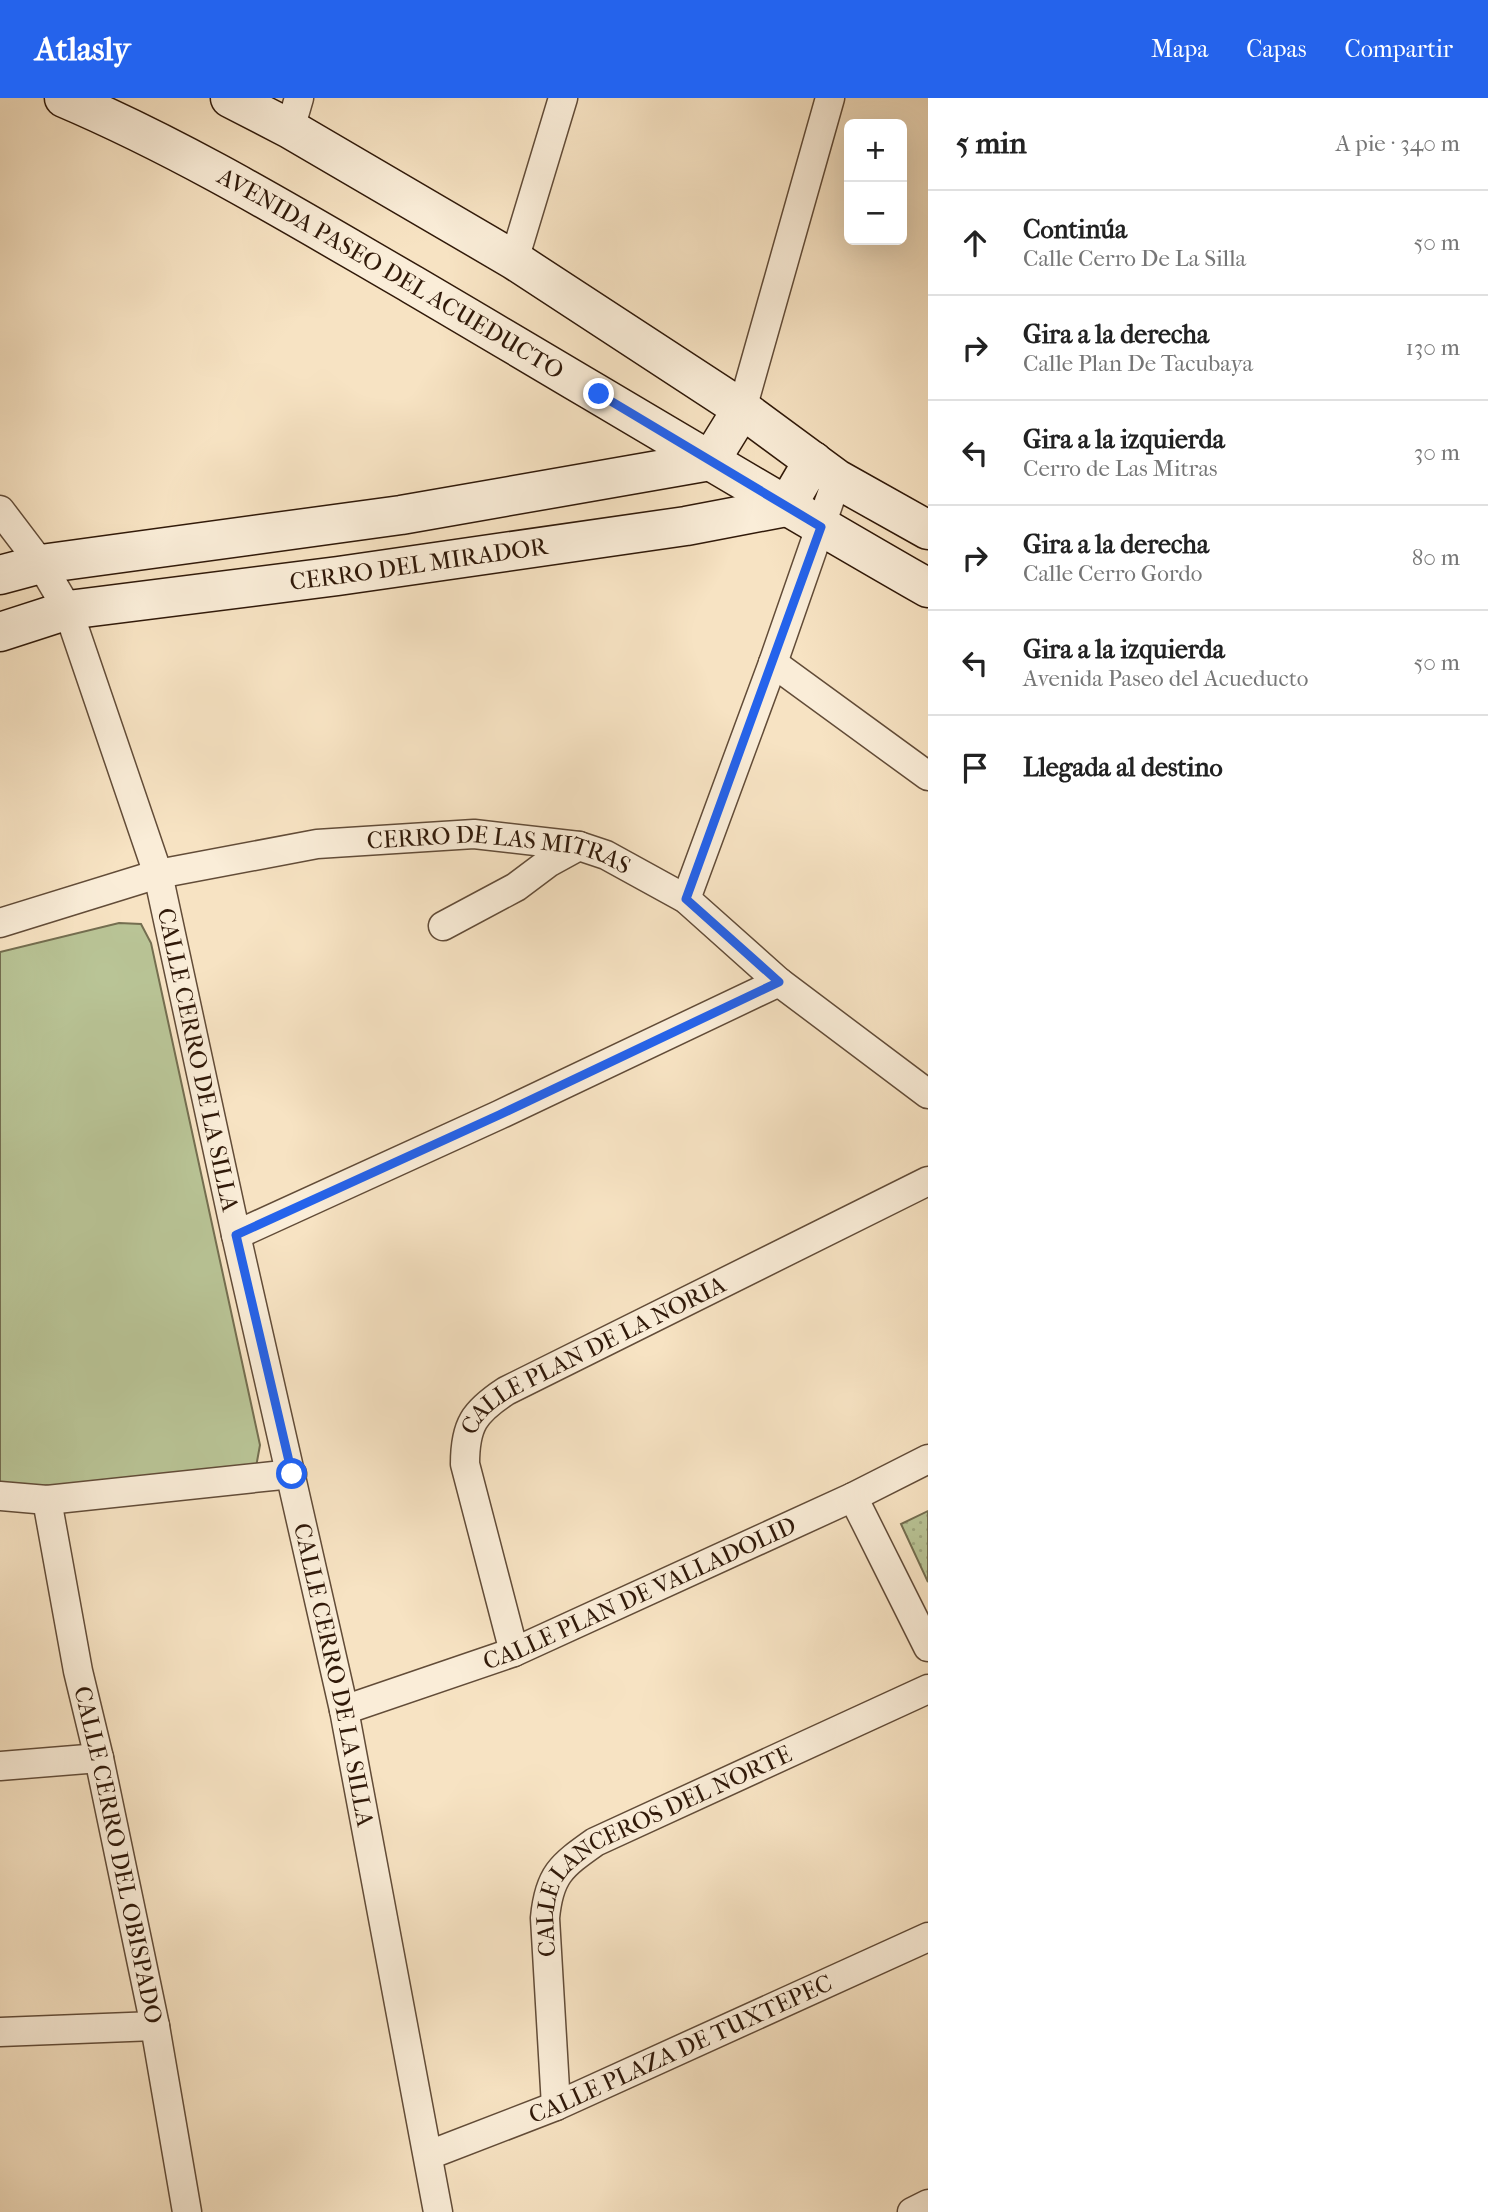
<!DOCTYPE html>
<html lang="es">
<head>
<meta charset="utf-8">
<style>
  :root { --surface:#fff; --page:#f2f2f2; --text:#222; --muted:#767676; --line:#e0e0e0; --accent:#2563eb }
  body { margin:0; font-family:"IM FELL French Canon",serif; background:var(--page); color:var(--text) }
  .controls { position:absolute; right:21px; top:21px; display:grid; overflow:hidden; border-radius:10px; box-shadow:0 7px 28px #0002 }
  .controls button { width:63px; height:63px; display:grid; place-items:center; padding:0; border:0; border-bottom:2px solid var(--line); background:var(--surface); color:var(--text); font:35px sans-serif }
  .stop { position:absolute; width:21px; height:21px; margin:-16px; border:5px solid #2563eb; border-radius:50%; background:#fff }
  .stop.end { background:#2563eb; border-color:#fff; box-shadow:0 2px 7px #0008 }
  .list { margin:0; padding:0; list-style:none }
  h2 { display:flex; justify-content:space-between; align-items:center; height:91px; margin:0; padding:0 28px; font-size:30px }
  h2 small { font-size:23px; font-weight:400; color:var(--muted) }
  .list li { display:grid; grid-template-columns:46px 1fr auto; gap:21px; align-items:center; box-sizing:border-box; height:105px; padding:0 28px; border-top:2px solid var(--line) }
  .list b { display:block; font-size:26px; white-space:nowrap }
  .list p { margin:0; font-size:23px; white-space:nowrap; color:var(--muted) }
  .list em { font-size:23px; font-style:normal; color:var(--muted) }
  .icon { flex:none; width:38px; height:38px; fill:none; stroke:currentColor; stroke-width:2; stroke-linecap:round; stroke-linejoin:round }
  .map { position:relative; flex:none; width:928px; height:2114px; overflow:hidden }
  header { display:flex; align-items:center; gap:42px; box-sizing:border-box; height:98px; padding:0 35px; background:var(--accent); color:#fff }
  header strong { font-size:33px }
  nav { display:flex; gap:38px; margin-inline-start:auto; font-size:24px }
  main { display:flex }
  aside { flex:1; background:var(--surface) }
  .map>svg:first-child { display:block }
  .grass { fill:url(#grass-dots); stroke:#746e50; stroke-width:2 }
  .park { fill:#b9c496; stroke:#746e50; stroke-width:2 }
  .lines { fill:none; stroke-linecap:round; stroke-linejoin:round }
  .street-casing { stroke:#624c38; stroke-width:31 }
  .secondary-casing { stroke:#301909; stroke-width:41 }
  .street { stroke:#faedd8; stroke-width:28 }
  .secondary { stroke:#faedd8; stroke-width:38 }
  .route { stroke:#2563eb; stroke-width:9 }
  .labels { text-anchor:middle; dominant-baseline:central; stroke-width:7; stroke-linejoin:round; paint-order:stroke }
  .street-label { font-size:24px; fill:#301909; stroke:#faedd8 }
</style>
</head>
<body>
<header>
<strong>Atlasly</strong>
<nav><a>Mapa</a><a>Capas</a><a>Compartir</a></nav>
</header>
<main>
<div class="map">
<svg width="928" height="2114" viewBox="0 0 928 2114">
  <defs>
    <pattern id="grass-dots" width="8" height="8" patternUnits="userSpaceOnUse" patternTransform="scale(1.75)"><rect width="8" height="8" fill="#b9c496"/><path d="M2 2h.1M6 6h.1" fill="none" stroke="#9fa880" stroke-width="1.8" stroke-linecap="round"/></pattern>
  </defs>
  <rect width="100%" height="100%" fill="#f7e3c3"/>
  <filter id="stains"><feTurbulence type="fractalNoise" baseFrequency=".00286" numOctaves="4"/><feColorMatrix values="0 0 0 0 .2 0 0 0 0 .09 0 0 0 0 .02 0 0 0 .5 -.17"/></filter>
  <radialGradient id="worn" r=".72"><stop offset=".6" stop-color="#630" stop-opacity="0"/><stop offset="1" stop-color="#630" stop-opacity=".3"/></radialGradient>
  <path class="grass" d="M928,1413V1484L901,1426Z"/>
  <path class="park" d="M119,825L141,826L151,845L260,1347L256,1369L42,1394L0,1389V854Z"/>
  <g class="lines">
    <defs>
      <g id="street">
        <path d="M290,31L299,0"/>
        <path d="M514,162L563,0"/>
        <path d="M742,311L830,0"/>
        <path id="s1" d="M0,412L41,466L68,512L158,776L236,1137L344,1612L438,2114"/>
        <path d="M773,565L928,678"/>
        <path d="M686,801L773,565L837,381"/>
        <path id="s2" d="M0,825L158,776L317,746L474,736L579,748L606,757L686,801L779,884L928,996"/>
        <path d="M443,828L516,789L548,765L579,748"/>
        <path d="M236,1137L499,1017L779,884"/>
        <path d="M0,1398L47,1402L292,1376"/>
        <path d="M853,1399L928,1549"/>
        <path id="s3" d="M47,1402L78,1573L99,1660L155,1928L187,2114"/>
        <path id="s4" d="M514,1554L465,1366C465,1327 474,1314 506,1293L928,1083"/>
        <path id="s5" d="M344,1612L514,1554L853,1399L928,1361"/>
        <path d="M0,1668L99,1660"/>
        <path d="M0,1934L155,1928"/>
        <path id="s6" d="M556,2008L545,1820C549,1777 561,1768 595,1744L928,1591"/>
        <path id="s7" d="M429,2057L556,2008L928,1839"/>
        <path d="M912,2114L928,2106"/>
      </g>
      <g id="secondary">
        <path id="s8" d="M64,0C186,52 299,121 413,187C585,288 755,391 928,490"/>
        <path d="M230,0L290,31L514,162L742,311L837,381L928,432"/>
        <path d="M0,477L41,466L401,417L710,363L742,311"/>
        <path id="s9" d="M0,534L68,512L338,478L686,428L786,409L813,363"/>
      </g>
    </defs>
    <use href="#street" class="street-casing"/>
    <use href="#secondary" class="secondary-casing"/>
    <use href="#street" class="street"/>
    <use href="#secondary" class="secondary"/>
  </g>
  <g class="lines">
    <path class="route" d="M292,1376L236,1137L499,1017L779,884L686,801L821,429L599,296"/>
  </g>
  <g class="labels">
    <g class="street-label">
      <text stroke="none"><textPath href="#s8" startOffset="371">AVENIDA PASEO DEL ACUEDUCTO</textPath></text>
      <text stroke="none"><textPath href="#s9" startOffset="425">CERRO DEL MIRADOR</textPath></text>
      <text stroke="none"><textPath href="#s2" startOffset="511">CERRO DE LAS MITRAS</textPath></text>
      <text stroke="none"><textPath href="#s1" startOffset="590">CALLE CERRO DE LA SILLA</textPath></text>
      <text stroke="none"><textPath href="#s4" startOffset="376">CALLE PLAN DE LA NORIA</textPath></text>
      <text stroke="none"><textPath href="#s5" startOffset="318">CALLE PLAN DE VALLADOLID</textPath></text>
      <text stroke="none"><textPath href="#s1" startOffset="1220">CALLE CERRO DE LA SILLA</textPath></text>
      <text stroke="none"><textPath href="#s3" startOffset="362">CALLE CERRO DEL OBISPADO</textPath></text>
      <text stroke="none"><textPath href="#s6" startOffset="324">CALLE LANCEROS DEL NORTE</textPath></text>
      <text stroke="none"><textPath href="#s7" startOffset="273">CALLE PLAZA DE TUXTEPEC</textPath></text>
    </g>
  </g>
  <rect width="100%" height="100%" filter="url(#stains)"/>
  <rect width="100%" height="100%" fill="url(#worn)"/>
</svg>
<div class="controls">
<button>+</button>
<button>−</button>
</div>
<div class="stop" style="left:292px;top:1376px"></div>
<div class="stop end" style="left:599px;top:296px"></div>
</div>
<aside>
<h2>5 min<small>A pie · 340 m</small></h2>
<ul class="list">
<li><svg class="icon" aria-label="ahead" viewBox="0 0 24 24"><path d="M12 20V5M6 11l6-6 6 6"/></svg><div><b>Continúa</b><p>Calle Cerro De La Silla</p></div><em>50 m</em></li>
<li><svg class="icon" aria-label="right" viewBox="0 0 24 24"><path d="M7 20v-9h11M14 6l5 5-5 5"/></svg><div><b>Gira a la derecha</b><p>Calle Plan De Tacubaya</p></div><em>130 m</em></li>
<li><svg class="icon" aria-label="left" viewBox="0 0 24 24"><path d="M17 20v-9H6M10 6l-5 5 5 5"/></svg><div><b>Gira a la izquierda</b><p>Cerro de Las Mitras</p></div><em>30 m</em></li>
<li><svg class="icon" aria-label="right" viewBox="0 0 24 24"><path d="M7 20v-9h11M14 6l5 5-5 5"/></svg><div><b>Gira a la derecha</b><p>Calle Cerro Gordo</p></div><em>80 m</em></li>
<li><svg class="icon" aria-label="left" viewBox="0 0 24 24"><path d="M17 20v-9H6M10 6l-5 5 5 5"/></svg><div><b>Gira a la izquierda</b><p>Avenida Paseo del Acueducto</p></div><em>50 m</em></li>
<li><svg class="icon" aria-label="arrive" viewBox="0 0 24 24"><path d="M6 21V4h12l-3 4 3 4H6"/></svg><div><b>Llegada al destino</b></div></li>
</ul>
</aside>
</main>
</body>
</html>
